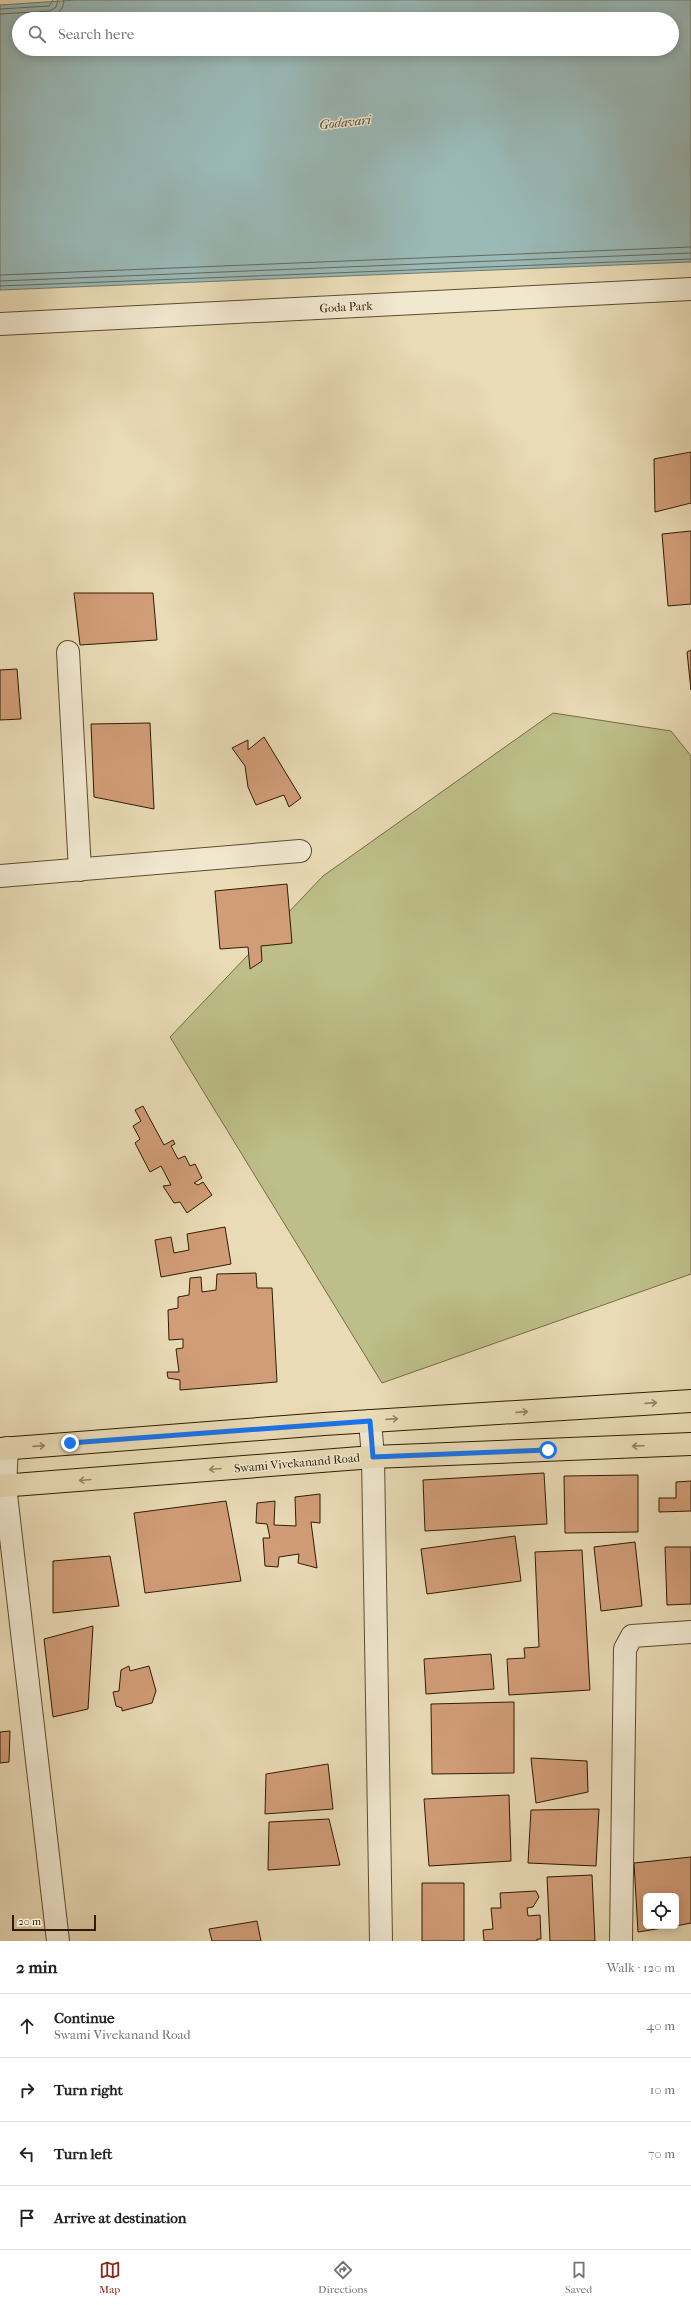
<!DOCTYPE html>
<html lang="en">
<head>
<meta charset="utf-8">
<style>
  :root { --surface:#fff; --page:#f2f2f2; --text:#202124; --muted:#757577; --line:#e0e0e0; --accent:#8f2418 }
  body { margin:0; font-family:"IM FELL French Canon",serif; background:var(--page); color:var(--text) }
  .controls { position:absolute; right:12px; bottom:12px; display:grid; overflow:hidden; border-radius:6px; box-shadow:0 2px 10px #0003 }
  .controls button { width:36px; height:36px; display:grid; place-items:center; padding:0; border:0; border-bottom:1px solid var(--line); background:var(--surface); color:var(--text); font:20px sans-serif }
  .scale { position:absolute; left:12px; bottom:10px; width:84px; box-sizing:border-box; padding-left:4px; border:2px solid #2f1c00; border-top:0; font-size:11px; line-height:14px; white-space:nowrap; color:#2f1c00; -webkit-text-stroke:3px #f1e8d0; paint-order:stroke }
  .stop { position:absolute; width:12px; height:12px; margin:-9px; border:3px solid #1a73e8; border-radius:50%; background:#fff }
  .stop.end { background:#1a73e8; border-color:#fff; box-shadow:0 1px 4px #0008 }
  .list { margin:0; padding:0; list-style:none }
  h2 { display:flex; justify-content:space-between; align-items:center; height:52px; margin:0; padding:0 16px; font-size:17px }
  h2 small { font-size:13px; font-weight:400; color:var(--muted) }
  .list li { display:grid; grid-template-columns:26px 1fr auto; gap:12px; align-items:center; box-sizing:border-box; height:64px; padding:0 16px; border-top:1px solid var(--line) }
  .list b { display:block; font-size:15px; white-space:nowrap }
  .list p { margin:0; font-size:13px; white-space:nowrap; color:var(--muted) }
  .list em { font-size:13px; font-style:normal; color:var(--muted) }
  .icon { flex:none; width:22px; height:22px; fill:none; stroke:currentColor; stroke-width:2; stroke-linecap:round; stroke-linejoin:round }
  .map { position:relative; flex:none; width:691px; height:1941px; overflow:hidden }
  .search { position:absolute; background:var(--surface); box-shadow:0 2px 10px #0003; left:12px; right:12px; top:12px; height:44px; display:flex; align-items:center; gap:10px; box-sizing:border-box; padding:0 14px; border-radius:22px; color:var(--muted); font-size:15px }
  .sheet { height:308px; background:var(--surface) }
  nav { display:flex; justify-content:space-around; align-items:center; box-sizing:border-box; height:56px; border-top:1px solid var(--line); background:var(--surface); font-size:11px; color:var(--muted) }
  nav a { display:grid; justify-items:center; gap:2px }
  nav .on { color:var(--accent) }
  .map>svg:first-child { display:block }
  .green { fill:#bdbe89; stroke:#766d44 }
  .water { fill:#9ab9b7; stroke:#6f7a6e; fill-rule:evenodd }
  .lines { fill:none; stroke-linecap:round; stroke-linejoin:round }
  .shore { stroke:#646a5c; stroke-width:1 }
  .building { fill:#d19d78; stroke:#2f1c00 }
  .minor-casing { stroke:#5e4c2e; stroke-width:24 }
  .major-casing { stroke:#2f1c00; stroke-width:24 }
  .minor { stroke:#f1e8d0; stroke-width:22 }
  .major { stroke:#e9dbb6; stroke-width:22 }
  .oneway { stroke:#958564 }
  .route { stroke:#1a73e8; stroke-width:5 }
  .labels { text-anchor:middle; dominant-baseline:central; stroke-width:3; stroke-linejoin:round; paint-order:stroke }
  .street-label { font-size:12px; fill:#2f1c00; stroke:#f1e8d0 }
  .water-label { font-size:13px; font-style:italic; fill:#4f4b37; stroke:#f1e8d0 }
</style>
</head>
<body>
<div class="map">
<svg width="691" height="1941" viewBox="0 0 691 1941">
  <rect width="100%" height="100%" fill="#e9dbb6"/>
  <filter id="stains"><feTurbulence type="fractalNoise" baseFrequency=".005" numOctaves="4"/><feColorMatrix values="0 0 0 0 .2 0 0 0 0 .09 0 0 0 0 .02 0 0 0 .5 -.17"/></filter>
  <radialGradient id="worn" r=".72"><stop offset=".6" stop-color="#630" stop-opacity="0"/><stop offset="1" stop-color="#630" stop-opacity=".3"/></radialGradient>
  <path class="green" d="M553,713L671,731L691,756V1274L382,1383L170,1037L323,876Z"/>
  <path class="water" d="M76,0H691V262L0,290V5ZM19,19H672V49H19Z"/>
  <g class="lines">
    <path class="shore" d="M0,9L49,6L53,0
      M0,14L50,11L56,7L58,0
      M21,19C36,18 63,22 64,0
      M0,275L691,247
      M0,281L691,253
      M0,286L691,259"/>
  </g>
  <path class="building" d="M691,452V503L655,512L654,459Z
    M691,531V604L668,606L662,534Z
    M74,593H153L157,640L80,645Z
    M691,650V690L687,652Z
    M17,669L21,719L0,720V670Z
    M150,723L154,809L94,797L91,724Z
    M264,737L301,798L289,807L284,795L256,805L248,787L245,766L232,748L248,740V750Z
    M287,884L292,943L261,946L262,961L250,969L248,947L220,949L215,891Z
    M143,1106L164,1145L173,1140L175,1144L171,1146L178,1159L185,1156L190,1166L195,1164L202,1178L194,1183L198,1185L203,1182L212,1195L187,1213L180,1202L174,1203L163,1186L171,1185L161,1166L150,1172L135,1143L140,1139L133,1126L141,1121L135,1110Z
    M225,1227L231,1264L161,1277L155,1240L171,1237L174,1253L189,1250L187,1234Z
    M256,1273L257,1288H272L277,1382L180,1390V1380L168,1378L167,1372H179L176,1349L183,1348V1339L169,1340L168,1310L178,1308V1297L189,1295L190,1278L201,1277L202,1292L216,1290L217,1274Z
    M544,1473L547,1524L425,1531L423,1480Z
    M638,1475V1532L565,1533L564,1476Z
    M691,1481V1511L659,1512V1498H676V1482Z
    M320,1494V1523L311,1522L317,1568L298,1563L299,1554L279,1557L278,1567L265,1566L263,1538H270L267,1524L256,1523L257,1503L275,1501L274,1525L296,1526L295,1497Z
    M226,1501L241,1581L145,1593L134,1513Z
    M515,1536L521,1581L427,1594L421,1549Z
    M635,1542L642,1606L601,1611L594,1547Z
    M665,1547H691V1604L667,1605Z
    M582,1550L590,1690L509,1695L507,1659L525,1658L524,1648L539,1647L535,1552Z
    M110,1556L119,1606L53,1613V1561Z
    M93,1626L88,1709L53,1717L44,1639Z
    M491,1654L494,1689L426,1694L424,1659Z
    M129,1666L130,1671L149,1666L156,1691L152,1703L122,1711V1708L116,1706L113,1692L119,1691L121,1670Z
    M514,1702V1773L432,1774L431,1704Z
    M10,1731L9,1762L0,1763V1732Z
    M531,1758L587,1761L588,1792L536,1803Z
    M328,1764L333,1809L265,1814L266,1774Z
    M509,1795L511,1861L429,1866L424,1799Z
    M599,1809L596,1866L528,1863L531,1810Z
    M329,1819L340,1865L268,1870L269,1822Z
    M691,1857V1923L676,1926V1896H646V1926H675L638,1932L634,1863Z
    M592,1875L595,1941H550L547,1877Z
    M422,1883H464V1941H422Z
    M536,1891L539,1897L533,1907L527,1908L528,1916L540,1915L541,1939H537V1941H484L483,1930L493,1929L491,1908H501L500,1893Z
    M257,1921L261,1941H212L209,1929Z"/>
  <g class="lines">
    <defs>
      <path id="minor" d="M0,324L691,289
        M68,652L80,870
        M0,876L300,851
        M370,1421L373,1457L381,1941
        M7,1448L5,1486L58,1941
        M621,1941L625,1649L632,1636L691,1632"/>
      <path id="major" d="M0,1449L324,1424L691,1401
        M0,1486L373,1457L691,1444"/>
    </defs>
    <use href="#minor" class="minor-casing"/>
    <use href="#major" class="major-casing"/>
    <use href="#minor" class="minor"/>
    <use href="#major" class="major"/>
  </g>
  <defs><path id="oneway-shaft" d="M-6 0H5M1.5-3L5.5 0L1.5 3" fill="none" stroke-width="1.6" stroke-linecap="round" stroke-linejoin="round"/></defs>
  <g class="oneway">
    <use href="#oneway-shaft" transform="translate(651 1403) rotate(-4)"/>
    <use href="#oneway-shaft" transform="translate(522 1412) rotate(-4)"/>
    <use href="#oneway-shaft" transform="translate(392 1419) rotate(-4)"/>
    <use href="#oneway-shaft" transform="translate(39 1446) rotate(-4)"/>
    <use href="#oneway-shaft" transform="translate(638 1446) rotate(178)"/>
    <use href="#oneway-shaft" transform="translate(215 1469) rotate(175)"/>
    <use href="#oneway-shaft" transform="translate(85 1480) rotate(175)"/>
  </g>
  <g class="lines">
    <path class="route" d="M70,1443L370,1421L373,1457L548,1450"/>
  </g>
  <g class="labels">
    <g class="street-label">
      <text transform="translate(346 307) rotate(-3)">Goda Park</text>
      <text transform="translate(297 1463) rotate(-5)">Swami Vivekanand Road</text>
    </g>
    <g class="water-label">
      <text transform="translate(345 122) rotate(-6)">Godavari</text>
    </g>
  </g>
  <rect width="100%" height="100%" filter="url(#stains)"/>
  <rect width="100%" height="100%" fill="url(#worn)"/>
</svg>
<div class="controls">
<button><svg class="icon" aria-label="locate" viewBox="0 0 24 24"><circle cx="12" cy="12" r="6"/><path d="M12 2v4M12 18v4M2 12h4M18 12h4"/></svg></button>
</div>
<div class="scale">20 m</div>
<div class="stop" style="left:548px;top:1450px"></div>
<div class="stop end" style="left:70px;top:1443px"></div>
<div class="search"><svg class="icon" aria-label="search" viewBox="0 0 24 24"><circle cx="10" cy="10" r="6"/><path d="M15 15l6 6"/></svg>Search here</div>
</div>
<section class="sheet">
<h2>2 min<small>Walk · 120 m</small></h2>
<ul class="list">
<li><svg class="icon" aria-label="ahead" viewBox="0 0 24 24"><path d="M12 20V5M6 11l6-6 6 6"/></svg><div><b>Continue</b><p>Swami Vivekanand Road</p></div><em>40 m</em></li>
<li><svg class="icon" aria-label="right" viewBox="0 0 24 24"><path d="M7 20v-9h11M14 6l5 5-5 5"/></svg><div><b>Turn right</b></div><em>10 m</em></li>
<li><svg class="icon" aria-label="left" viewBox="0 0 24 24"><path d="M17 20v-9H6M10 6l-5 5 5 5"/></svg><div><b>Turn left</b></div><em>70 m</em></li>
<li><svg class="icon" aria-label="arrive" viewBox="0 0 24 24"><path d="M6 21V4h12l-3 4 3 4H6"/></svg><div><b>Arrive at destination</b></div></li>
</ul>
</section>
<nav>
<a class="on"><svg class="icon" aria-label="map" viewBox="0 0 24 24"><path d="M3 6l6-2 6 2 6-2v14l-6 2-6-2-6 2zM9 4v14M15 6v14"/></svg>Map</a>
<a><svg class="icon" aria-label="directions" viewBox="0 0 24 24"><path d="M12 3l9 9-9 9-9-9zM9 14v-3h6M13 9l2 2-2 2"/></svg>Directions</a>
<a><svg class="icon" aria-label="saved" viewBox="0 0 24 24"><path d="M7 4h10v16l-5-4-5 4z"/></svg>Saved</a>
</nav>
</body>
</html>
